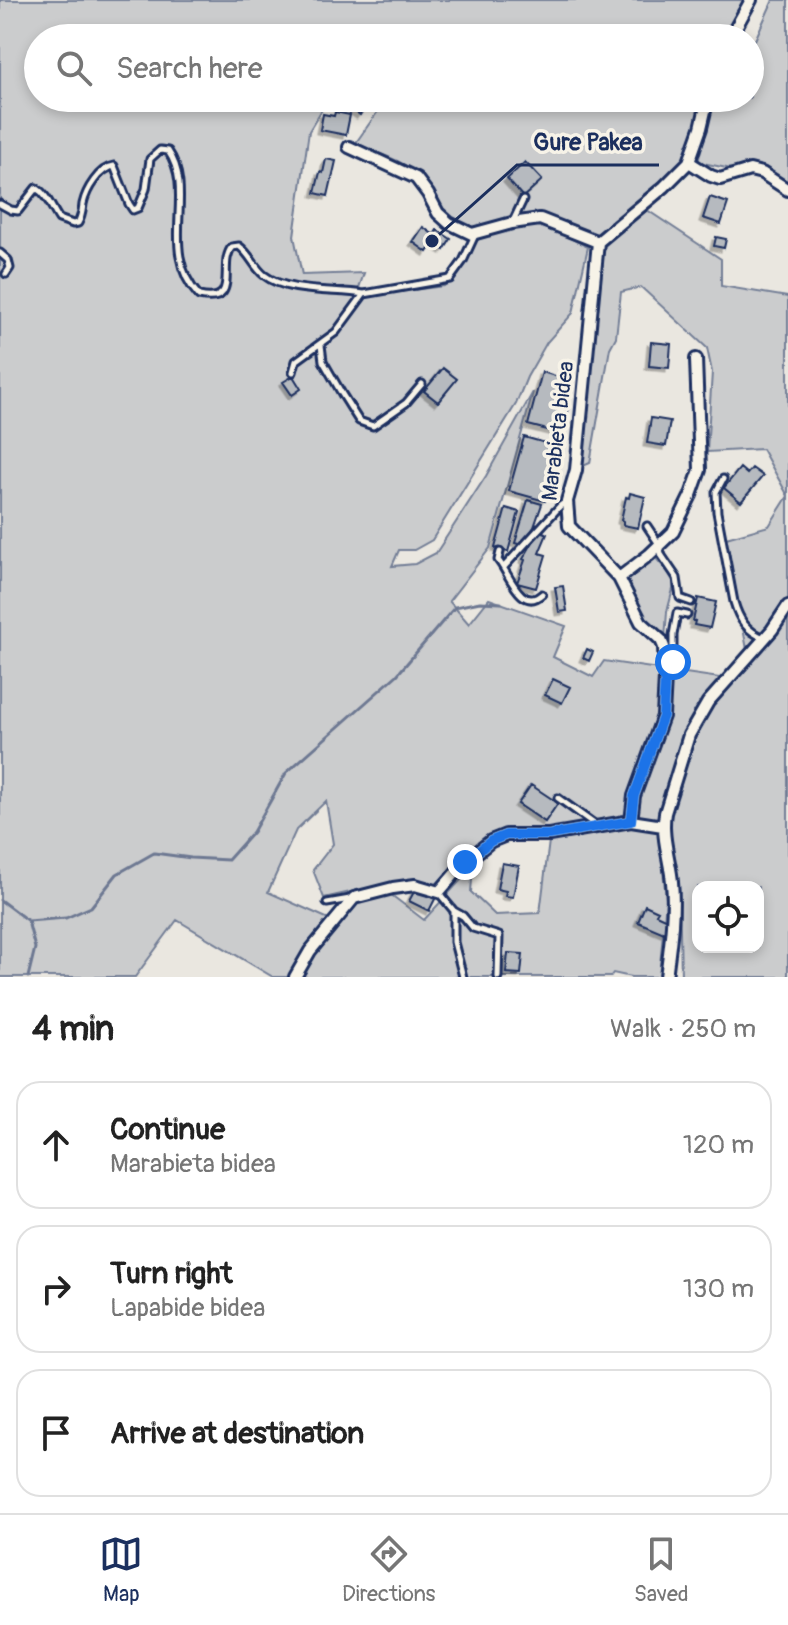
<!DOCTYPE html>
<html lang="en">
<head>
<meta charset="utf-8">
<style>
  :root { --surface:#fff; --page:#f2f2f2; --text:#222; --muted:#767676; --line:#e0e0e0; --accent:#1b2f5e }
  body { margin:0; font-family:Pangolin,sans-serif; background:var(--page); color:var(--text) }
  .controls { position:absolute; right:24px; bottom:24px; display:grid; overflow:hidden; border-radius:16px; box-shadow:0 4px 12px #0003 }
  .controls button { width:72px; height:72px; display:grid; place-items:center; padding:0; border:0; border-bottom:2px solid var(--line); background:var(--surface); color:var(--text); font:40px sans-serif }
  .stop { position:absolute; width:24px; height:24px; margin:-18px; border:6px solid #1a73e8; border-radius:50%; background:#fff }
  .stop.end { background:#1a73e8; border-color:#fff; box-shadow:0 2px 8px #0008 }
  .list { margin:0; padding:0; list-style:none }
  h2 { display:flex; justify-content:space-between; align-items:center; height:104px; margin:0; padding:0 32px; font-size:34px }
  h2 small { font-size:26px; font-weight:400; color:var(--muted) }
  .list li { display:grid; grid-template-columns:52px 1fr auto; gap:24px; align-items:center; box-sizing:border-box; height:128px; margin:0 16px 16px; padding:0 16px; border:2px solid var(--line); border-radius:24px }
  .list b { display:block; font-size:30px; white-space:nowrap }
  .list p { margin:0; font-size:26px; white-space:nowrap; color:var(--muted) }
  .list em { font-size:26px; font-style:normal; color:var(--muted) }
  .icon { flex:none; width:44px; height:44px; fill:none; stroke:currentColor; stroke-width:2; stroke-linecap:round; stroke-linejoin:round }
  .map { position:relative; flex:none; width:788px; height:977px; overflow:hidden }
  .search { position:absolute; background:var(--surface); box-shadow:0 4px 12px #0003; left:24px; right:24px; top:24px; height:88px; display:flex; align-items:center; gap:20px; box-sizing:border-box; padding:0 28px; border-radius:44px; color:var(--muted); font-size:30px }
  .sheet { height:536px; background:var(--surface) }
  nav { display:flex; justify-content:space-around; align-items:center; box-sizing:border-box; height:112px; border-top:2px solid var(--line); background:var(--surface); font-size:22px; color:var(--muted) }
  nav a { display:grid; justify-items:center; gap:4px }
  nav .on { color:var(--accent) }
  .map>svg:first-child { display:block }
  .green { fill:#cbcccd; stroke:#737e96; stroke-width:2; fill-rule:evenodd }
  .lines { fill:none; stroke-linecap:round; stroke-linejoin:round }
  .stream { stroke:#6d7892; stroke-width:3 }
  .building { fill:#b6babf; stroke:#1b2f5e; stroke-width:2; filter:url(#shadow) }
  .lane-casing { stroke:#1b2f5e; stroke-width:11 }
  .street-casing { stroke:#1b2f5e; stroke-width:16 }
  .lane { stroke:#f7f3e8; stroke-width:5 }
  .street { stroke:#f7f3e8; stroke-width:10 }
  .route { stroke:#1a73e8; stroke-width:10 }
  .labels { text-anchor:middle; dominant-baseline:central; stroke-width:7; stroke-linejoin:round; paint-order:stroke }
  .street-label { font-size:22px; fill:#1b2f5e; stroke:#f7f3e8 }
  .leader { fill:none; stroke:#1b2f5e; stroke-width:3 }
  .callout-dot { fill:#1b2f5e; stroke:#f7f3e8; stroke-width:3 }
  .callout-label { font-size:24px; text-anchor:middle; font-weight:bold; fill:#1b2f5e; stroke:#f7f3e8; stroke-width:7; stroke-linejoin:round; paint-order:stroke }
</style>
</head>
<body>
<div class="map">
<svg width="788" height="977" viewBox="0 0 788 977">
  <defs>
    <filter id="shadow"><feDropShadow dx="-3.5" dy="3.5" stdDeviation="0" flood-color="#0004"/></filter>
  </defs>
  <rect width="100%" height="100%" fill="#eae7e0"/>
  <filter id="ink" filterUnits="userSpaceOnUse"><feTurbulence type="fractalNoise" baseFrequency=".0125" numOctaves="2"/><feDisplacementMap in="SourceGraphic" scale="16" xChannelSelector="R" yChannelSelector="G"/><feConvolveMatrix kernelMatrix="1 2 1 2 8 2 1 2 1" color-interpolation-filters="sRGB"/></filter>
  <g filter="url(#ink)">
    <path class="green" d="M0,0H749L728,38H38V98H332L327,101L309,131L294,236L302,275L364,273L356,297L444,286L460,272L476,240L513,227L542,224L588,247L573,313L547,342L527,377L516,404L432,540L414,550H399L392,566L415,564L436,553L486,476L533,392L490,548L449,601L469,624L489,599L566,626L553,657L593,677L604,661L733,680L749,660L726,538L769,526L788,496L762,449L707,452L712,372L707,348L641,287L621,292L616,337L610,348L590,463L581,467L603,244L644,208L721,259V286L788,297V977H681L679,884L668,820L625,816L549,830L499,831L460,860L438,886L403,880L324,898L313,870L333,844L326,801L296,830L268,892L340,924L358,901L390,894L424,920L473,867L471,892L495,915L540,913L549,841L630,827L659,831L666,899L659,977H631L613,973L610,977H273L177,920L135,977H0ZM698,887H758V947H698Z
      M773,0H788V187L783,185L755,165L736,170L698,162L714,98H750V51Z
      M370,98H704L686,160L598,234C583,233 571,227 557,221C552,219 545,215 540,214C508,211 479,241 450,219C436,209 432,190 421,178C405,160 376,153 355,144L381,107Z
      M654,556L668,572L673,581V589L667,612L665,639L643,617L625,579Z"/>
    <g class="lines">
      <path class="stream" d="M0,900L28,921L35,948L28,977
        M28,921L66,918L91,907L117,874L154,853L191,858L228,860L253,832L286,773L397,675L455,607L480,602L501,603"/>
    </g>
    <path class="building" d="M344,98H363L369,102L360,115L341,101Z
      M335,112L350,115L346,135L320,130L323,114L334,116Z
      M326,159L336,161L328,196L315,193L320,172L323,173Z
      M525,162L542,180L523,197L507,179Z
      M710,197L728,203L721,224L703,218Z
      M423,227L434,235L437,230L451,239L444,250L433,243L427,252L413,242Z
      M716,237L726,239L724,248L714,246Z
      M651,342L671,344L669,368L649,366Z
      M443,368L457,379L438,402L424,391Z
      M542,372L562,378L555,404L569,407L563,434L528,425Z
      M293,376L301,389L292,395L283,382Z
      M651,418L670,421L666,446L647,443Z
      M524,437L560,447L545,501L509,491Z
      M740,468L747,474L752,468L763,476L741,502L724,488Z
      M630,493L645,497L638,528L623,525V521L621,520L626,497L629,498Z
      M528,500L542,504L534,527L522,545L515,543Z
      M506,508L519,512L508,552L495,548Z
      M540,530L547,534L539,553L546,555L536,588L517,583L525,560L523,559Z
      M563,586L567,611L559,612L555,587Z
      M698,598L716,602L710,628L694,625L695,621H693Z
      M587,649L593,652L589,661L583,658Z
      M553,679L570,687L562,703L545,695Z
      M531,785L558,803L545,822L518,804Z
      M502,863L519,866L513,897L505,896L506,891L497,889Z
      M415,890L435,899L429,911L409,901Z
      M645,905L658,911L656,914L669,920L664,933L638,922Z
      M508,953L523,954L521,974L506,973Z"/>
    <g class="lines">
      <defs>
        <path id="lane" d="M0,204L11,210L18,211L36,188C47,194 52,209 59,219L73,224L78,223C82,216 82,212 83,204C86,190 99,168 114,166L129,204L133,210L138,208L146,189L150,159L160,150L168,151C197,193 157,250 199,296C242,305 217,264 232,247L239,246C250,254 254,267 264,275C288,294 335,289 364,294
          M513,221L523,200
          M0,253L8,260L10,268L6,274
          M321,345L323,361L342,394L359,421L373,426L406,403L422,384
          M293,372L296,361L336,332L364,294L450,279L463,261L475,235
          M723,479L716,492L717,512L734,602C739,619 746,631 764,638
          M647,526L657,541L662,556L677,578L680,598L691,602
          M500,552L498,560C509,573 521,613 542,594
          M504,567L560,506L567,501
          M668,673L673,662V635L677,613L687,615
          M558,798L597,826
          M439,893L454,911V942L463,977
          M327,903L350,899
          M454,911L463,916L473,928L499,936L498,977"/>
        <path id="street" d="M730,38L751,0
          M349,147L416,178L428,194L438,213L449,223L472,234L512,223L540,219L598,242
          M689,162L711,176L720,179L750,170L762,173L788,190
          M619,578L649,555L673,532L691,495L700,470L696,359
          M631,821L634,796L663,716L665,677L664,647L661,640L641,622L619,578L569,526L567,501L576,470L598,242L664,187L689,162L701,128L708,98
          M295,977L310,951L354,898L393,888L415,885L439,892L465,862L491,841L506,835H549L631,821L663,826
          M666,977C670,946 675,913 672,882C670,860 661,836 665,813L689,735L708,702L772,630L788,606"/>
      </defs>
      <use href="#lane" class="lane-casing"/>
      <use href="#street" class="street-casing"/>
      <use href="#lane" class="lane"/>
      <use href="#street" class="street"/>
    </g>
  </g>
  <g class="lines" filter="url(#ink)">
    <path class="route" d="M465,862L491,841L506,835H549L631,821L634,796L663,716L665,677L673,662"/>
  </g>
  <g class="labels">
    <g class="street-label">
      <text transform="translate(558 431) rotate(-83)">Marabieta bidea</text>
    </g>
  </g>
  <path class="leader" d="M432 241L517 165H659"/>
  <circle class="callout-dot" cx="432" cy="241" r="8"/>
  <g class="callout-label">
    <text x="588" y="150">Gure Pakea</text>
  </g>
</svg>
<div class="controls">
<button><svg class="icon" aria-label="locate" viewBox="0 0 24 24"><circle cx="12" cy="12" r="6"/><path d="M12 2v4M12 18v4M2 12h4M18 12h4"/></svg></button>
</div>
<div class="stop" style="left:673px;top:662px"></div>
<div class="stop end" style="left:465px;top:862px"></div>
<div class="search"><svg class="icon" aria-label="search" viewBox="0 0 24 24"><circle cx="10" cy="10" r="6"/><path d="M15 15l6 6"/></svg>Search here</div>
</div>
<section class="sheet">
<h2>4 min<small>Walk · 250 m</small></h2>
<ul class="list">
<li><svg class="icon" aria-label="ahead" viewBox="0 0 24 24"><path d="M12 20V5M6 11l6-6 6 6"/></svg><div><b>Continue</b><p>Marabieta bidea</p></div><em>120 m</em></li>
<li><svg class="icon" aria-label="right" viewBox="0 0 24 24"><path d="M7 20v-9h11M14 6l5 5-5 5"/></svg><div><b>Turn right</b><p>Lapabide bidea</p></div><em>130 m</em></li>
<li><svg class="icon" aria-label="arrive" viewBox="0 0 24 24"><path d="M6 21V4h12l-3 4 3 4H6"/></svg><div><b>Arrive at destination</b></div></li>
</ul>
</section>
<nav>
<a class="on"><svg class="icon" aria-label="map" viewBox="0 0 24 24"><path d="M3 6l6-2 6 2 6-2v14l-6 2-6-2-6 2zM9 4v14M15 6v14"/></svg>Map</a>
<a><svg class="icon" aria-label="directions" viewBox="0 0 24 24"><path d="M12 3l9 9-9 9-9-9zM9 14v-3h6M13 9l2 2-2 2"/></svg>Directions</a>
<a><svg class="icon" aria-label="saved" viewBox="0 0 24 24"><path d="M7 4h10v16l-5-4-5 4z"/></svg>Saved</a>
</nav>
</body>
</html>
